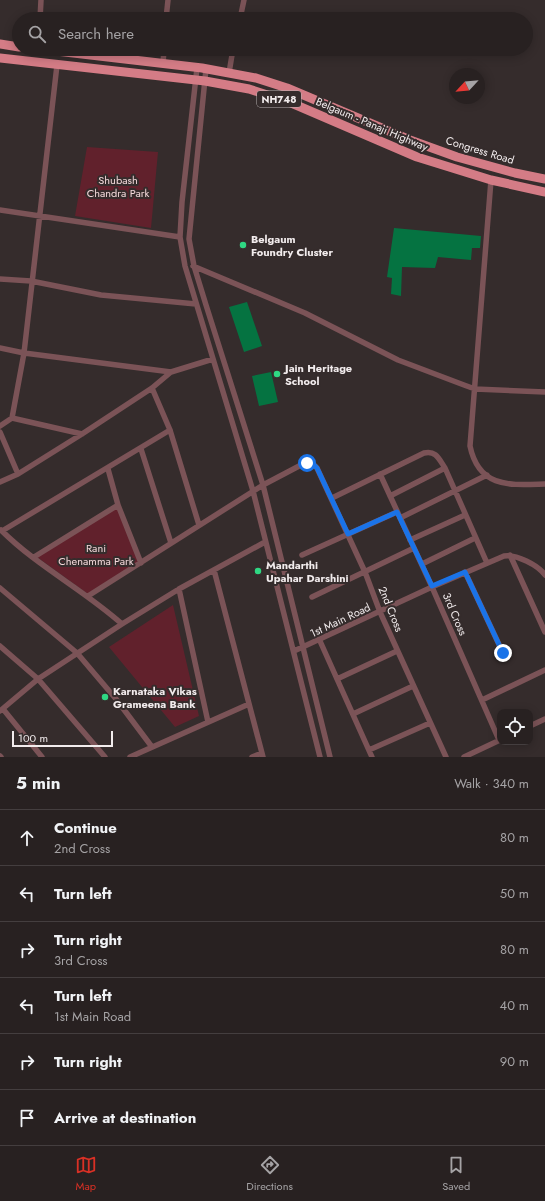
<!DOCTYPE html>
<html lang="en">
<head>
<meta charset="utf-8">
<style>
  :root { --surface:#282121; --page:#342e2e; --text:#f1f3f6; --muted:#a5a3a5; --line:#443e3f; --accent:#d93025 }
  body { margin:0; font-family:Jost,sans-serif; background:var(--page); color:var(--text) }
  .controls { position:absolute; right:12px; bottom:12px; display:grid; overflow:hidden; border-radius:8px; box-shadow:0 2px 10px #0003 }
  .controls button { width:36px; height:36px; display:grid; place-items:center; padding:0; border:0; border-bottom:1px solid var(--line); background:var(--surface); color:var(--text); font:20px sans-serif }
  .compass { position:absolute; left:449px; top:68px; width:36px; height:36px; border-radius:50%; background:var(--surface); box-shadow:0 2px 10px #0003; rotate:244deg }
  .scale { position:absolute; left:12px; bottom:10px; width:101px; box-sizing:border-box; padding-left:4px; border:2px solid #f2eced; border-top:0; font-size:11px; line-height:14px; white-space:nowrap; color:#f2eced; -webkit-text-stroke:3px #352c2c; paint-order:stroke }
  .stop { position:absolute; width:12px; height:12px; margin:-9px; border:3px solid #1a73e8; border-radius:50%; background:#fff }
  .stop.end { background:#1a73e8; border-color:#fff; box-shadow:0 1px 4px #0008 }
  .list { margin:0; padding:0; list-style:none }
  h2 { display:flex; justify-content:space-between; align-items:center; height:52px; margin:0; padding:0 16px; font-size:17px }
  h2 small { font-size:13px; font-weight:400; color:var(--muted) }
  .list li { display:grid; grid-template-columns:26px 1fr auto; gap:12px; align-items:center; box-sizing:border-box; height:56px; padding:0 16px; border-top:1px solid var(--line) }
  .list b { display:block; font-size:15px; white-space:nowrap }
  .list p { margin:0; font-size:13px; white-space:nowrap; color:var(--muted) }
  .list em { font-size:13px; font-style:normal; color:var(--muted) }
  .icon { flex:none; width:22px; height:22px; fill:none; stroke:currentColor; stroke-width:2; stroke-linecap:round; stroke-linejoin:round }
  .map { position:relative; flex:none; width:545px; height:757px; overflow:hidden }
  .search { position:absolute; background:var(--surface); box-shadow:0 2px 10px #0003; left:12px; right:12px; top:12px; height:44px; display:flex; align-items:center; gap:10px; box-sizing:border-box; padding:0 14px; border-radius:22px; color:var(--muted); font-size:15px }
  .sheet { height:388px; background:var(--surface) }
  nav { display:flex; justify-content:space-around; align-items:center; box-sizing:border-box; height:56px; border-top:1px solid var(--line); background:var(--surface); font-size:11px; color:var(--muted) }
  nav a { display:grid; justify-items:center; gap:2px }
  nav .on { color:var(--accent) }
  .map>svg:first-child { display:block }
  .green { fill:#61212c }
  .building { fill:#057341 }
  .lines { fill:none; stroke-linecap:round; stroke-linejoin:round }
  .minor { stroke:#7b5357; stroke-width:5.5 }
  .trunk { stroke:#d47c86; stroke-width:9 }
  .route { stroke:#1a73e8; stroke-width:5 }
  .poi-dot { fill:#2fd883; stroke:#352c2c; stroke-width:1.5 }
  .labels { text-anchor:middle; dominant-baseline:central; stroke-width:4; stroke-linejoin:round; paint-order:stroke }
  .shield { fill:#352c2c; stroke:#b9b2b3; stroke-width:1 }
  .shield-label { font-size:10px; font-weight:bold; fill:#f2eced }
  .street-label { font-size:11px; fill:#f2eced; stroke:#352c2c }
  .park-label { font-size:11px; fill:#f3d8da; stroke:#352c2c }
  .poi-label { font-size:11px; font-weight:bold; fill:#f2eced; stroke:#352c2c; text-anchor:start }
</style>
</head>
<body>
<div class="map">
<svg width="545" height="757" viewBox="0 0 545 757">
  <rect width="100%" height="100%" fill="#352c2c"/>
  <path class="green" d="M87,147L158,152L151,228L75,216Z
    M117,507L140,562L88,594L37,557Z
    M173,605L199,716L175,727L109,647Z"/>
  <path class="building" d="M394,228L481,236L480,248H472L471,260L438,257L435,268L402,267L401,296L391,294L392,278L387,277Z
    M247,302L262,346L244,352L229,307Z
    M271,372L278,402L259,406L252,376Z"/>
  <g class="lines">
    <path class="minor" d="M40,19L41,0
      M166,19L168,0
      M240,19L244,0
      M163,64L164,49
      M197,68L182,202L180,237L185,266L253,491L320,757
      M206,69L189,239L194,266L206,305L263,485L330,757
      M229,73L233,49
      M491,180L470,446C479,489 511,485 545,484
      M0,210L180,237
      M193,266L305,313L398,360L464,385L475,389L545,392
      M0,279L31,281L101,295L196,304
      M0,348L24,353L171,372
      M152,388L170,430L199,525
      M12,418L82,434
      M0,426L12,418L24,353L57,65
      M0,432L18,474
      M141,449L171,543
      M108,469L118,505L141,563
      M380,474L432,587L499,740
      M0,482L18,474L82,434L152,388L171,372L213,359
      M390,496L445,468
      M332,498L424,453C436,450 439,459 445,468L487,563
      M400,518L487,475
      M1,530C37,566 84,590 122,624
      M2,531L170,430
      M410,540L465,515
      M302,555L397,512
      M510,555L545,632
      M34,557L118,505
      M422,564L475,538
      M214,570L263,757
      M465,572L503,653
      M0,588L77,653L116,699L152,747
      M179,589L208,722
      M88,596L263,485L301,465C308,463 312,462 317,468L365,572L380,612L446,757
      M312,597L414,548
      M320,641L372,757
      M0,646L38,679L105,757
      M294,651L432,587L504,556C516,554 538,565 545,575
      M337,679L397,651
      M482,700L545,670
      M3,709L42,757
      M0,711L38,679L122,624L179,589L265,542
      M353,714L413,686
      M530,726L545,719
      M369,750L430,723
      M0,756L1,757
      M130,757L249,704
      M252,757L262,753
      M464,757L500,740"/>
    <path class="trunk" d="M0,44L19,47
      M39,49L202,68L256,78L287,88L410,140L457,157L515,173L545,179
      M0,58L205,81L249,89L289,102L417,157L491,180L545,192"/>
  </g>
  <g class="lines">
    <path class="route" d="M307,463L313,464L317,468L348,534L397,512L432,586L465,572L503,653"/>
  </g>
  <g class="poi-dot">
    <circle cx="243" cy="245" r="4"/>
    <circle cx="277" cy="374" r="4"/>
    <circle cx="258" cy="571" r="4"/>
    <circle cx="105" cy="697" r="4"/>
  </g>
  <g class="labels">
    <rect class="shield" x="257" y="91" width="44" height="16" rx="3"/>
    <g class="shield-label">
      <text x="279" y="99">NH748</text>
    </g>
    <g class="street-label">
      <text transform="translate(372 124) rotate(23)">Belgaum - Panaji Highway</text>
      <text transform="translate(480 150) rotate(17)">Congress Road</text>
      <text transform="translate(391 609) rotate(68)">2nd Cross</text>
      <text transform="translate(455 614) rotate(67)">3rd Cross</text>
      <text transform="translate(340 620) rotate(-25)">1st Main Road</text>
    </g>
    <g class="park-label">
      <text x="118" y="180">Shubash<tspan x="118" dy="13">Chandra Park</tspan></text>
      <text x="96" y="548">Rani<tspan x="96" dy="13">Chenamma Park</tspan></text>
    </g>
    <g class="poi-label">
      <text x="251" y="239">Belgaum<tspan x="251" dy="13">Foundry Cluster</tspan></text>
      <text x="285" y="368">Jain Heritage<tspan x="285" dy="13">School</tspan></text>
      <text x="266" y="565">Mandarthi<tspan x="266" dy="13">Upahar Darshini</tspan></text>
      <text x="113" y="691">Karnataka Vikas<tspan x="113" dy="13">Grameena Bank</tspan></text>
    </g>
  </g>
</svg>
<div class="controls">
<button><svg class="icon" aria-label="locate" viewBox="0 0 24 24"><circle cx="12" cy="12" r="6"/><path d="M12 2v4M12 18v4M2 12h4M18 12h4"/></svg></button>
</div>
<svg class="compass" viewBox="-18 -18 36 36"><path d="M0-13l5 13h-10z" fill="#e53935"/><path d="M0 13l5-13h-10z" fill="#a5a3a5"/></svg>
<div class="scale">100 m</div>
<div class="stop" style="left:307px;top:463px"></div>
<div class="stop end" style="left:503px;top:653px"></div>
<div class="search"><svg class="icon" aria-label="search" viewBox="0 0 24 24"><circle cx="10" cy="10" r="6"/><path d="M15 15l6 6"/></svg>Search here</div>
</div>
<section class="sheet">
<h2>5 min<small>Walk · 340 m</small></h2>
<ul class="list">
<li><svg class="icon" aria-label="ahead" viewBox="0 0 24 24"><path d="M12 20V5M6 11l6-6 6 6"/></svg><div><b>Continue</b><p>2nd Cross</p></div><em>80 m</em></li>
<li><svg class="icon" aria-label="left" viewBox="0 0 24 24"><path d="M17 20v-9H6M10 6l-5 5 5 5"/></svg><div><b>Turn left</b></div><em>50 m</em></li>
<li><svg class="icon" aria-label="right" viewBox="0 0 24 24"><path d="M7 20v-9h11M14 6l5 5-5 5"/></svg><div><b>Turn right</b><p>3rd Cross</p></div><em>80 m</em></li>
<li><svg class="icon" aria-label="left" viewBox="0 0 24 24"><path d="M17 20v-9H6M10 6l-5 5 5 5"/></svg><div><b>Turn left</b><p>1st Main Road</p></div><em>40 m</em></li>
<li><svg class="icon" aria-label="right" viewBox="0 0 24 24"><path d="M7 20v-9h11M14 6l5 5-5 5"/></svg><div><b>Turn right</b></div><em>90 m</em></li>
<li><svg class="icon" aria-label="arrive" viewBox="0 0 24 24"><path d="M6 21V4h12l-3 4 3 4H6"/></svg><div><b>Arrive at destination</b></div></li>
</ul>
</section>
<nav>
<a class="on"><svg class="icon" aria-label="map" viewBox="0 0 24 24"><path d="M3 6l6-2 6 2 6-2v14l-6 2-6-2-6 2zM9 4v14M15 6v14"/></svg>Map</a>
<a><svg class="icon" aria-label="directions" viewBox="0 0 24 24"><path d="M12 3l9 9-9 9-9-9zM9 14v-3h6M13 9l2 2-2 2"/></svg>Directions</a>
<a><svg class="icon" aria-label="saved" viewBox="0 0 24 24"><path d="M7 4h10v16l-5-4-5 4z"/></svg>Saved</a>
</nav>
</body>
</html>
